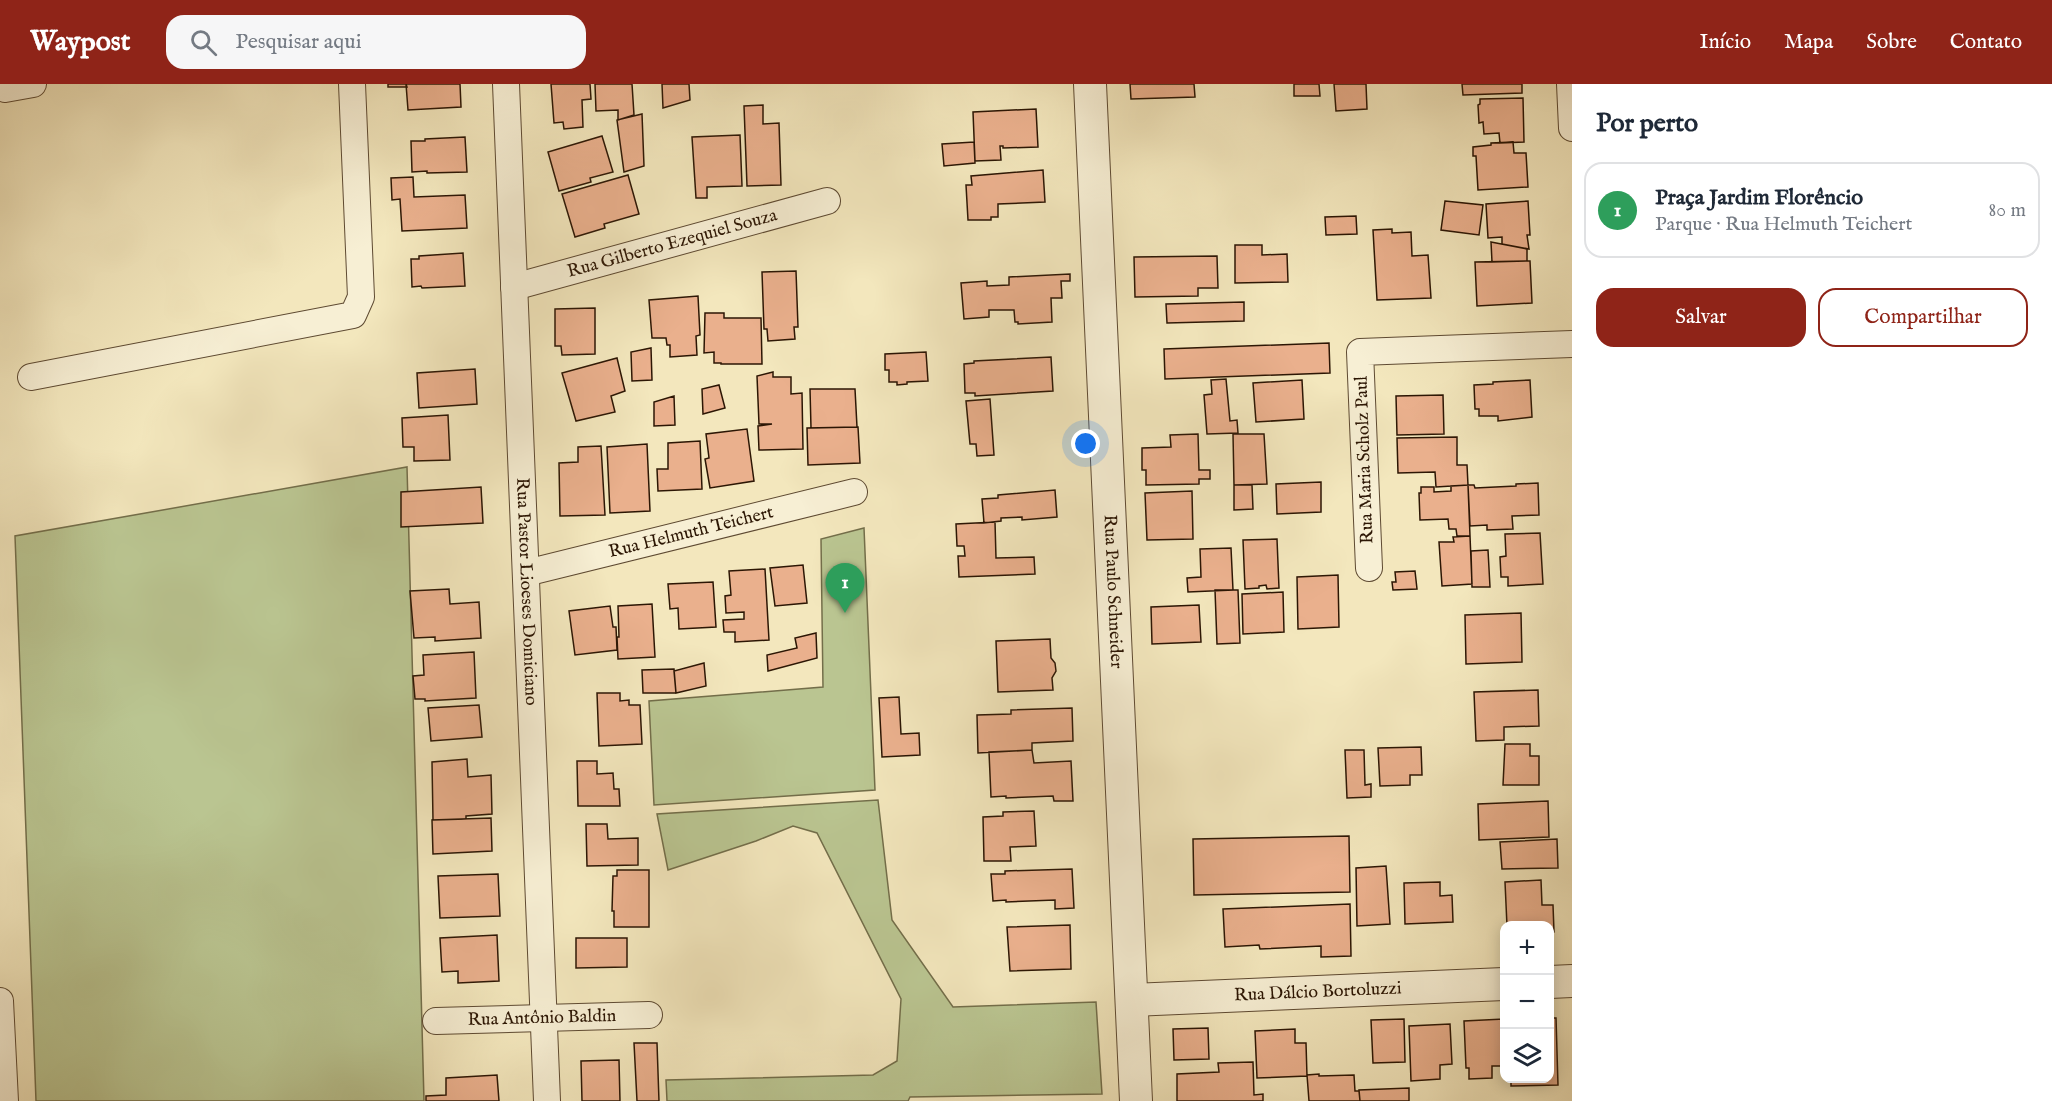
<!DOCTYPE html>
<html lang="pt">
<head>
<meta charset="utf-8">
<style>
  :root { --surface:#fff; --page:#f6f6f7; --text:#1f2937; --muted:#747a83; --line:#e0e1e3; --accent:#8f2418 }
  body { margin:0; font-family:"IM FELL English",serif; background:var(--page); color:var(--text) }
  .controls { position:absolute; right:18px; bottom:18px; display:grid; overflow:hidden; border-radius:12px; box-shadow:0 3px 15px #0003 }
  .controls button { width:54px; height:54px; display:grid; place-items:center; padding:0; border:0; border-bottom:2px solid var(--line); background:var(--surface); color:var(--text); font:30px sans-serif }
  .you { position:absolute; left:1086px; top:360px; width:21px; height:21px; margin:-15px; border:4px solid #fff; border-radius:50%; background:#1a73e8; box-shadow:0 0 0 9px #1a73e833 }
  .badge { display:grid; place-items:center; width:39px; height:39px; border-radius:50%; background:var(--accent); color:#fff; font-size:20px; font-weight:700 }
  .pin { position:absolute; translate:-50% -50px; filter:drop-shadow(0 2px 3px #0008) }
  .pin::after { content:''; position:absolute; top:32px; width:21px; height:18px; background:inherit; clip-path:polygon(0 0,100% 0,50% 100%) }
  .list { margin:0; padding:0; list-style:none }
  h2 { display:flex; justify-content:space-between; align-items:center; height:78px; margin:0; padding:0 24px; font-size:26px }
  h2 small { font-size:20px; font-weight:400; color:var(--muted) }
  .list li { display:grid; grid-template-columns:39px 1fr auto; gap:18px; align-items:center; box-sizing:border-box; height:96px; margin:0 12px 12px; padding:0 12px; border:2px solid var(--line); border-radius:18px }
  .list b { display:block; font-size:22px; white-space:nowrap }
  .list p { margin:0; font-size:20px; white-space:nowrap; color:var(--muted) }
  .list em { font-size:20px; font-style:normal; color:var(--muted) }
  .actions { display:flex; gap:12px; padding:18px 24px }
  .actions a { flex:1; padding:14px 0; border:2px solid var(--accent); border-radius:18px; text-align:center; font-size:21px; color:var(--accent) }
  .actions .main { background:var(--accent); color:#fff }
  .icon { flex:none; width:33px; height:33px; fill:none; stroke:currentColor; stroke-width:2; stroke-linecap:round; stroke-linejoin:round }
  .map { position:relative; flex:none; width:1572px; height:1017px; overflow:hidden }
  header { display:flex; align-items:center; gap:36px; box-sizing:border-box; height:84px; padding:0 30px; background:var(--accent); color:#fff }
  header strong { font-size:28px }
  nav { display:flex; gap:33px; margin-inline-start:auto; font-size:21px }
  .search { width:420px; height:54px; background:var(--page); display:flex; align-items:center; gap:15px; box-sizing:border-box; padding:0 21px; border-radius:18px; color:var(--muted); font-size:22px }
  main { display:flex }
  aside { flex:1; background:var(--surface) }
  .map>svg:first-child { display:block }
  .green { fill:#bac591; stroke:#736e4a; stroke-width:1.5 }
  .building { fill:#eab08d; stroke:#2c1604; stroke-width:1.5 }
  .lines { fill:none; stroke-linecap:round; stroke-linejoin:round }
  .minor-casing { stroke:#5e4a32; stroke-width:28 }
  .tertiary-casing { stroke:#5e4a32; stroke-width:34 }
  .minor { stroke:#f7efd4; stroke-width:26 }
  .tertiary { stroke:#f7efd4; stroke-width:32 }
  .labels { text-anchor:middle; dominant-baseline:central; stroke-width:5; stroke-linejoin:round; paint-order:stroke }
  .street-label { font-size:18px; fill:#2c1604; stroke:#f7efd4 }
</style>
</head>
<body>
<header>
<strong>Waypost</strong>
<div class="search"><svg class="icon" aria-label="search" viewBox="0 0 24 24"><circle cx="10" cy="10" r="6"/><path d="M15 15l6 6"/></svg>Pesquisar aqui</div>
<nav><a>Início</a><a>Mapa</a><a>Sobre</a><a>Contato</a></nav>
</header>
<main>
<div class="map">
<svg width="1572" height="1017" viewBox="0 0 1572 1017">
  <rect width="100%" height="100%" fill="#f3e7bd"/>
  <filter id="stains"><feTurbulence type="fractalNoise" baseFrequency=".00333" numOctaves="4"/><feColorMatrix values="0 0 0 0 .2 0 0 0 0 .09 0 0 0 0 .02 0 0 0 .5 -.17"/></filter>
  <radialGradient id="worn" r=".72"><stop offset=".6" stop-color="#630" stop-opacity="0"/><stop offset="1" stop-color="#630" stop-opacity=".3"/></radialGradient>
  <path class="green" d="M407,383L424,1017H36L15,452Z
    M864,444L875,706L654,721L649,617L823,603L821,455Z
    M878,716L892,836L953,923L1096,918L1102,1010L910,1013L908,1017H667L666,996L873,991L897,977L901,915L817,749L793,742L756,757L668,786L657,730Z"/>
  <path class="building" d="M388,0H406L407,3H388Z
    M406,0H460L461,23L408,26Z
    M551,0H590L591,15L582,16L583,43L564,45L563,38L554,39Z
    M595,0H632L634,31L618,36V26L596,27Z
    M662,0H689L690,16L663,24Z
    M1130,0H1194L1195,13L1131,15Z
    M1294,0H1319L1320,12H1294Z
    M1334,0H1366L1367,25L1336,27Z
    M1462,0H1522V9L1463,11Z
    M1523,14L1524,58L1500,59L1499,49L1484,50L1483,38L1479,39L1478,21L1480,20V15Z
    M763,21V40L779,39L781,101L747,102L744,22Z
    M1036,25L1038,63L1003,64V62H1000L1001,76L975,77L973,28Z
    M642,30L644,82L624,88L617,36Z
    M740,51L742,102L707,103V114H696L692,53Z
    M602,52L613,88L590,94L591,98L559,107L548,68Z
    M465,53L467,88L427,89V87L412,88L411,57H425V55Z
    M974,58L975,79L944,82L942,60Z
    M1513,58L1514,69H1526L1528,103L1478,106L1476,72H1473V63L1491,61V59Z
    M1043,86L1045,118L998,120V133H991V136H968L966,101H972L971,92Z
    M628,91L639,130L604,140L605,144L575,153L562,110Z
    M413,93L414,113L465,111L467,144L402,147L400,115L392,116L391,94Z
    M1445,117L1483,121L1479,151L1441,146Z
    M1528,117L1530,151H1527L1529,165L1502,160V153L1488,154L1486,120Z
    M1356,132L1357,150L1326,151L1325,133Z
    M1392,145V149L1411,148L1412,172L1428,171L1431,214L1377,216L1373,146Z
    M1491,158L1527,165V177L1492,178Z
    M1235,161H1262V171L1287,170L1288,198L1235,199Z
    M463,169L465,202L422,204L421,202L412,203L411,175H419V172Z
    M1217,172L1218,204H1198V212L1135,213L1134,173Z
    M1527,177H1530L1532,219L1477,222L1475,178Z
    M796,187L798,243H794L795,255L768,257L767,245H764L762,188Z
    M1070,190V197H1061L1062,214H1051L1052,238L1018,240V238H1015L1014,226H989V233L964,235L961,199L987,197V202L1009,201V193Z
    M698,212L700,251L696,252L697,271L670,273V261H667L666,254H652L649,216Z
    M1244,218V237L1167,239L1166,220Z
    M595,224V270L562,271L561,262H555V225Z
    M705,229H724V234H761L762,280H721V279H714V268L704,269Z
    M1329,259L1330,289L1165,295L1164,265Z
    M651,264L652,296L632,297L631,268Z
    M926,268L928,297L907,298V300L897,301V298H889V286H885V270Z
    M1051,273L1053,307L975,312V309H965L964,280L974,279V277Z
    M617,274L625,307L611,312L615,328L576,337L562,289Z
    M475,285L477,320L419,324L417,289Z
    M773,288V293H791V310L802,309L803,365L759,366L758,342L772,340H759L757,292Z
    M1226,295L1230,337L1237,336L1238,349L1207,350L1204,311L1212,310L1211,296Z
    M1302,296L1304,335L1256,338L1253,299Z
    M1530,296L1532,333L1498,337V332H1479V325H1475L1474,301L1493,300V298Z
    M719,301L725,324L703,330L702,305Z
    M810,305H855L857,343L811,344Z
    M1443,311L1444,350L1397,351L1396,312Z
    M674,312L675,341L654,342V318Z
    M990,315L994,371L977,372L976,360H970L966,317Z
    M448,331L450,376L414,377V363H403L402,334Z
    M857,343H858L860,379L808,381L807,344Z
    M747,345L754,397L710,404L705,375L709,374L706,350Z
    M1198,350L1199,386H1210V395H1199V400L1146,401V386H1142V364L1171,363L1170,351Z
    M1233,350H1264L1267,400L1234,401Z
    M1457,353V381H1467L1468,401L1436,403L1435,388L1398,389L1397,354Z
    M700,357L702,405L658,407L657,385H668V359Z
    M647,360L650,427L610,429L607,363Z
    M601,362L605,431L560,432L559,379L578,378V363Z
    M1321,398V428L1277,430L1276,400Z
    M1538,399L1539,431L1512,432L1513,445L1487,446V441L1470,442L1468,401H1474L1475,404L1516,402V400Z
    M1234,401H1252L1253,425L1234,426Z
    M1468,401L1470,452H1457L1456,445H1449L1448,435L1420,436L1419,409H1421V403H1434V408L1451,407V402Z
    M481,403L483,439L401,443V408Z
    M1055,406L1057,433L1022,436V433L1001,434V437L984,439L982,415L998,414V411Z
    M1192,407L1193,455L1147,456L1145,409Z
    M995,438L996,474L1034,473L1035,490L959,493L958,472H965L964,462H957L956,440Z
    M1540,449L1543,500L1508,502V493H1501L1500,473L1506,472L1505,450Z
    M1470,452L1472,500L1442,502L1439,458H1454L1453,453Z
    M1277,455L1279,504L1267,505L1266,501L1259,502V504L1245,505L1243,456Z
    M1231,464L1233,506L1188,508L1187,494L1201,493L1200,465Z
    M1488,466L1490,503H1472L1471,467Z
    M803,481L807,519L775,522L770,484Z
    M765,485L769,556L735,558V548H724L723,536L744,535V528L726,529L725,512L731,511L729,487Z
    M1415,487L1417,505L1393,506L1392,498H1396L1395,488Z
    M1338,491L1339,543L1298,545L1297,493Z
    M713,498L716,543L679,545L678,524L670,525L668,500Z
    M449,505L450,520L479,518L481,554L435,557V553L414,554L410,507Z
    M1215,506H1238L1240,559L1217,560Z
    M1283,508L1284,548L1243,550L1242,510Z
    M652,520L655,573L618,575L617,553H619L618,522Z
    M1199,521L1201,558L1152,560L1151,523Z
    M610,522L613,543H616L617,566L575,571L569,527Z
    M1521,529L1522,578L1466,580L1465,531Z
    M816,549L817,574L768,587L767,571L797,564L795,554Z
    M1050,555L1051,574L1055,579L1056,587L1052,594L1053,606L998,608L996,557Z
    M474,568L476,614L425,617V615H415L413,592L424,591L423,571Z
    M704,579L706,602L676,609L674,587Z
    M674,585L676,609H643L642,586Z
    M1538,606L1539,642L1504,643V656L1476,657L1474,608Z
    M597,609H620V617L629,616V621H640L642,660L599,662Z
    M899,613L901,650L919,649L920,671L882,673L879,614Z
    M479,621L482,653L431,657L428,624Z
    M1072,624L1073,657L1032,659V666L978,669L977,631L1011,630V626Z
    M1505,660H1530V672H1539V701H1503Z
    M1421,663L1422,691H1410V701L1380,702L1378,664Z
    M1032,666L1034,679L1071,677L1073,717H1054L1053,712L1006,714V712L991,713L989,668Z
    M1345,666H1364L1365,701L1371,700V713L1347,714Z
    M467,675L468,693L491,691L492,730L466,732V735L433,736L432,678Z
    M577,677H597V690L613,689L614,705H619L620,722H578Z
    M1548,717L1549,753L1479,756L1478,720Z
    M1034,727L1036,762L1010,763L1011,777H984L983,733L1003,732V728Z
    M491,734L492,767L433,770L432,736Z
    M586,740H607L608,755L638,754V781L587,782Z
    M1349,752L1350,808L1194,811L1193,755Z
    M1557,755L1558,784L1502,785L1500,758Z
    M1386,782L1390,840L1357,842L1356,784Z
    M1072,785L1074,824L1055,825V816L1006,818V816L993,817L991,790H1005V787Z
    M617,786H649V843H614V827H612L613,792H617Z
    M498,790L500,832L440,834L438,792Z
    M1541,796L1542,821H1553L1554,848L1550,849V842H1507L1505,798Z
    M1440,798V812L1452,811L1453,838L1405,840L1404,799Z
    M1350,820L1351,872L1321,873V862L1260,865L1259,861L1225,863L1223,825Z
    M1070,841L1071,885L1010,887L1007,843Z
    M497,851L499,897L458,899V887L442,888L440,854Z
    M576,854H627V883L576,884Z
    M1550,934H1556L1558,1001L1511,1002V994H1550Z
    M1404,935L1405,978L1373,979L1371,936Z
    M1504,935V982H1492V994L1469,995V984H1466L1464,937Z
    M1450,940L1452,980L1440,981V995L1411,997L1409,942Z
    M1208,944L1209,975L1174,976L1173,945Z
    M1295,945V959H1306L1307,992L1257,994L1255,947Z
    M634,959H657L659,1017H637Z
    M619,976L620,1017H582L581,977Z
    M1253,978L1254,1011L1263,1010V1017H1177V990L1219,988L1218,979Z
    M1319,990V992L1354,991L1355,1007H1359L1360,1017H1309L1307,991Z
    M497,991L499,1017H426V1012L446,1011V994Z
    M1409,1004V1017H1360L1359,1006Z"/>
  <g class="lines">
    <defs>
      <g id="minor">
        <path id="s1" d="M506,0L547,1017"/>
        <path d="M1570,0L1572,44"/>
        <path d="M5,5L33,0"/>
        <path id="s2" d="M514,203L827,117"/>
        <path d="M31,293L353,231L361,213L352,0"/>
        <path d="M1369,484L1360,268L1572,260"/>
        <path id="s3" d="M526,489L854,408"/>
        <path d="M0,917L5,1017"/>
        <path id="s4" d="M436,937L649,931"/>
      </g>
      <g id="tertiary">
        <path id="s5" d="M1090,0L1136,1017"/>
        <path d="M1550,898L1572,897"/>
        <path id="s6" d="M1132,916L1504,900"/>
      </g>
    </defs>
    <use href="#minor" class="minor-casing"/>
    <use href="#tertiary" class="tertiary-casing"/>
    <use href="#minor" class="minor"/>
    <use href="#tertiary" class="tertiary"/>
  </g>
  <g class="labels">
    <g class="street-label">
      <text stroke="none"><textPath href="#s2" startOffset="164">Rua Gilberto Ezequiel Souza</textPath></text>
      <text transform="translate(1365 376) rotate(-92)">Rua Maria Scholz Paul</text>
      <text stroke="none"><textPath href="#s3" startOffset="170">Rua Helmuth Teichert</textPath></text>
      <text stroke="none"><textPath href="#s1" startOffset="508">Rua Pastor Lioeses Domiciano</textPath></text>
      <text stroke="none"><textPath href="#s5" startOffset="508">Rua Paulo Schneider</textPath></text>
      <text stroke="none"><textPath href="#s6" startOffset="186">Rua Dálcio Bortoluzzi</textPath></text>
      <text stroke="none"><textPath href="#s4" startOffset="106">Rua Antônio Baldin</textPath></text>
    </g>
  </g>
  <rect width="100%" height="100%" filter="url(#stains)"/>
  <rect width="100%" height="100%" fill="url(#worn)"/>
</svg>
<div class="controls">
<button>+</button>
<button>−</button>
<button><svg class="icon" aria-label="layers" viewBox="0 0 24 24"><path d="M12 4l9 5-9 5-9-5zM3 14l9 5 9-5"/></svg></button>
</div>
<div class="you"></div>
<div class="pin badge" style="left:845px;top:529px;background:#2e9e5b">1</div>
</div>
<aside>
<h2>Por perto<small></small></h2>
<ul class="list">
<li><span class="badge" style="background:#2e9e5b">1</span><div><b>Praça Jardim Florêncio</b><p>Parque · Rua Helmuth Teichert</p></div><em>80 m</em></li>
</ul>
<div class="actions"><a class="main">Salvar</a><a>Compartilhar</a></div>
</aside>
</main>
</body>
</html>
